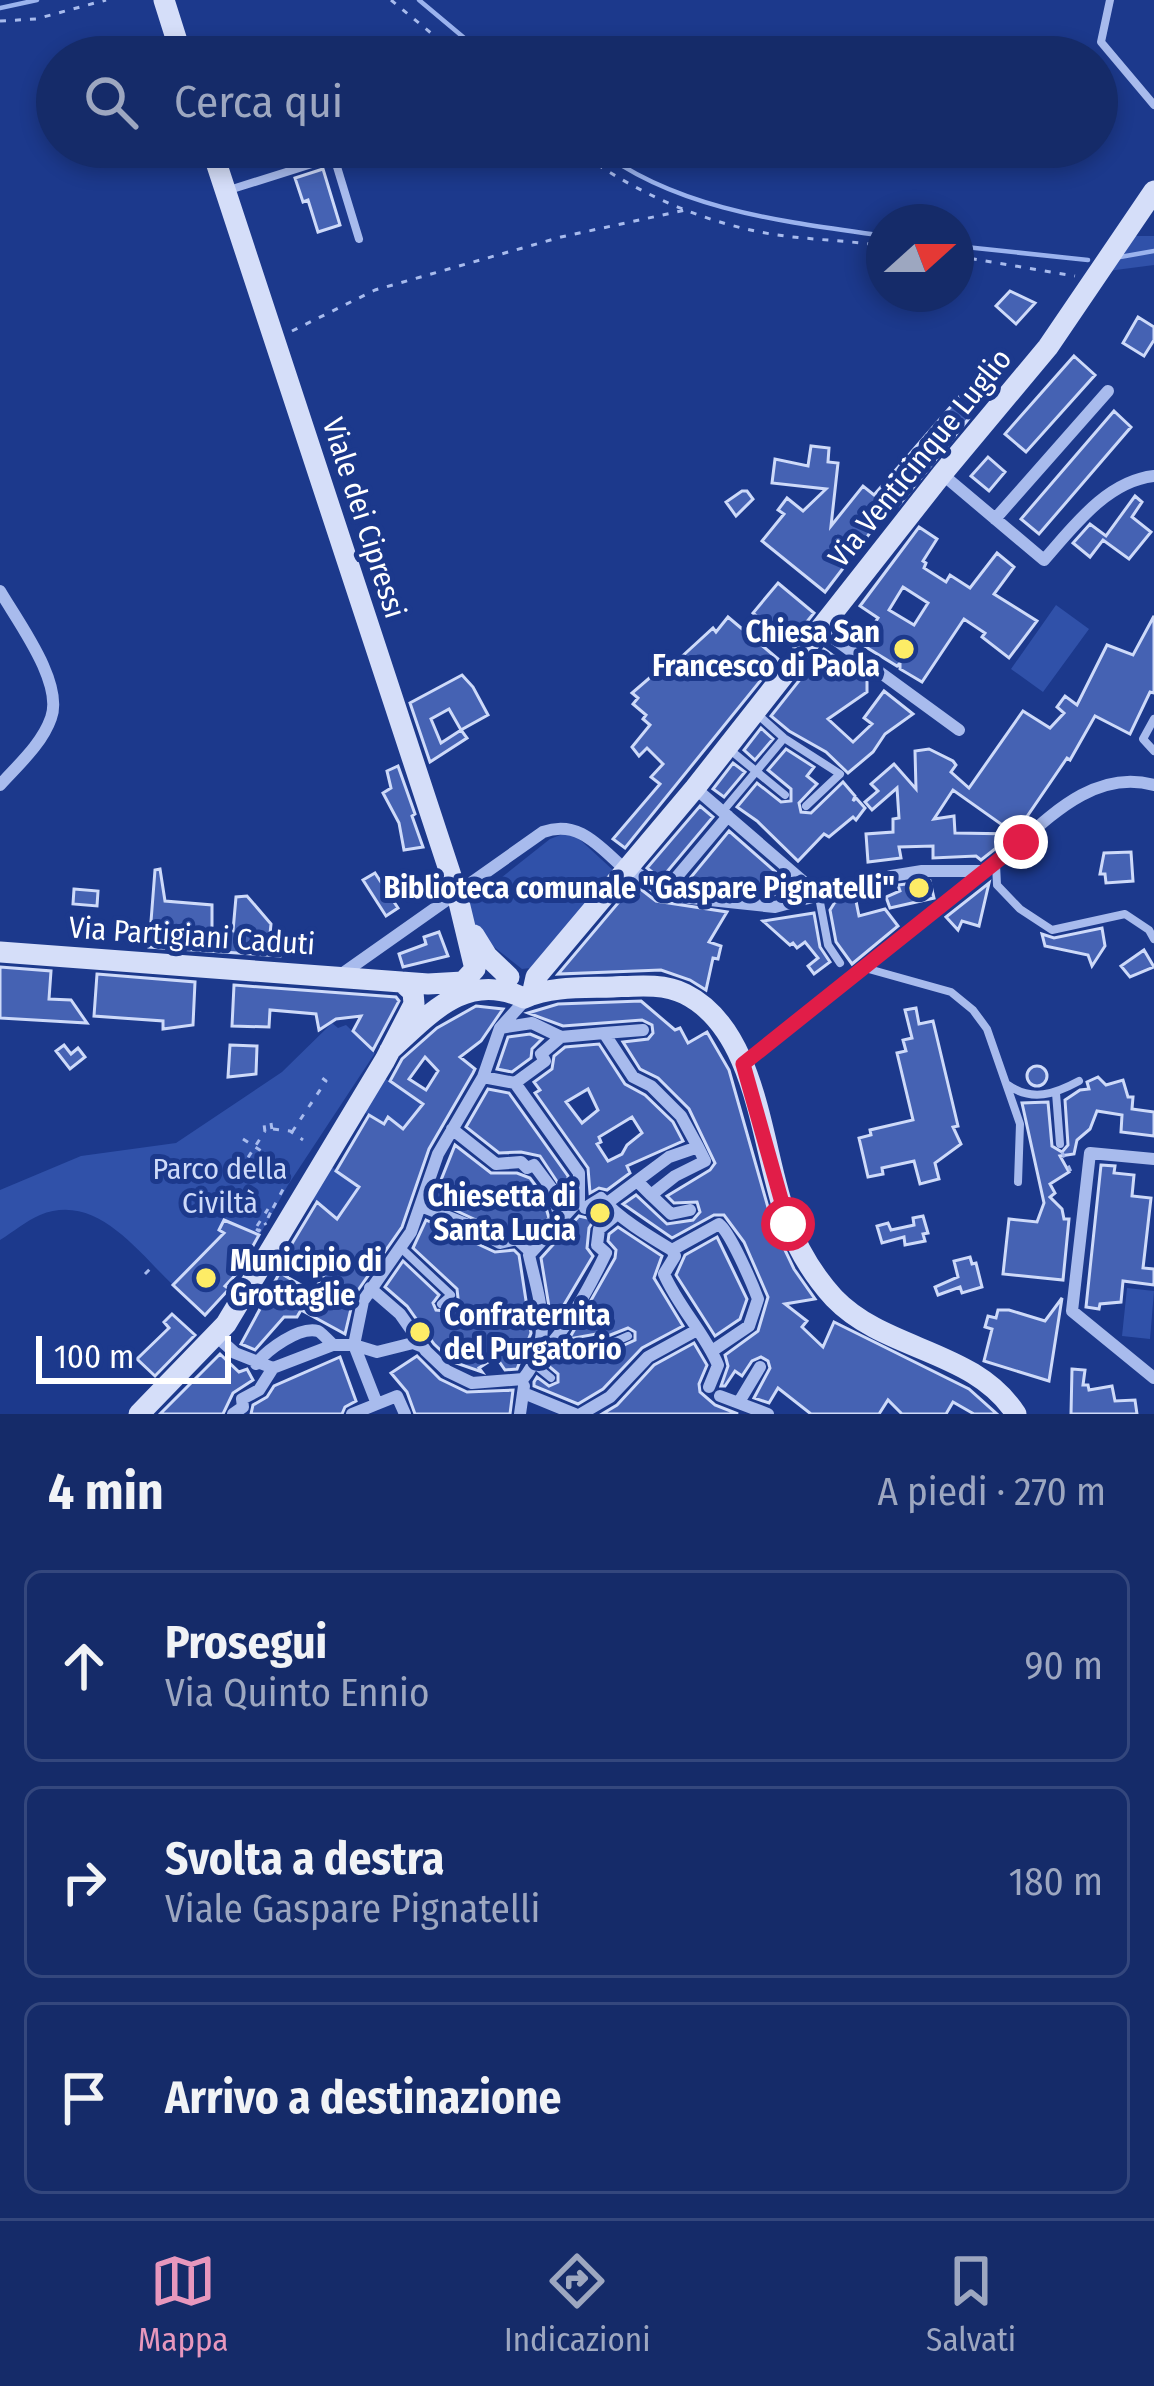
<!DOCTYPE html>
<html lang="it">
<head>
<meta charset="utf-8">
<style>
  :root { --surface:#152b69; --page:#1e336f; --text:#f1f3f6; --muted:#9da7c0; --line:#34477d; --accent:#e797bd }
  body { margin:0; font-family:"Fira Sans Condensed",sans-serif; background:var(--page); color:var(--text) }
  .compass { position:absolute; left:866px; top:204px; width:108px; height:108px; border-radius:50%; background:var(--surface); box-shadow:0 6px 18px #0003; rotate:69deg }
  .scale { position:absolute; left:36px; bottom:30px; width:195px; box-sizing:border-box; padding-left:12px; border:6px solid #fff; border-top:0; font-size:33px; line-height:42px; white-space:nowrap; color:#fff; -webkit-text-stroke:9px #1c398c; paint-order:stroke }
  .stop { position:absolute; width:36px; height:36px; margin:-27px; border:9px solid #e11d48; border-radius:50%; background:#fff }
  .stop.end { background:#e11d48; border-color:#fff; box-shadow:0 3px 12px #0008 }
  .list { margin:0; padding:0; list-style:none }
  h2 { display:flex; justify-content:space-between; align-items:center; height:156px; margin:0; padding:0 48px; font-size:51px }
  h2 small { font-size:39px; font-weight:400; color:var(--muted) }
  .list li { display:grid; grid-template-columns:78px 1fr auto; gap:36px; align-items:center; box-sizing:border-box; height:192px; margin:0 24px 24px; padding:0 24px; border:3px solid var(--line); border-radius:18px }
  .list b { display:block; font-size:45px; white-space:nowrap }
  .list p { margin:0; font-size:39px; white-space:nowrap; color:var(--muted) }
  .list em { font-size:39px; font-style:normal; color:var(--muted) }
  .icon { flex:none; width:66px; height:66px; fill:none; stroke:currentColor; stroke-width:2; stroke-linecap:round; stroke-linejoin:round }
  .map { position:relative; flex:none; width:1154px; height:1414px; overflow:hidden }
  .search { position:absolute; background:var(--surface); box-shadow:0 6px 18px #0003; left:36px; right:36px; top:36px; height:132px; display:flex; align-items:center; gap:30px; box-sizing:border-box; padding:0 42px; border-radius:66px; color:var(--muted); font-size:45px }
  .sheet { height:804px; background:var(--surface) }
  nav { display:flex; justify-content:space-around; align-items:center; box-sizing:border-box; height:168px; border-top:3px solid var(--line); background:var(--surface); font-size:33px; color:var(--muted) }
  nav a { display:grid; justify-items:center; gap:6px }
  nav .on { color:var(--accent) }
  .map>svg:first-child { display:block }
  .green { fill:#3051a9 }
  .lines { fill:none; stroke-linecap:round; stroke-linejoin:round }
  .stream { stroke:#9bb3ee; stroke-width:4.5 }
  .building { fill:#4562b3; stroke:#cedaf9; stroke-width:3; fill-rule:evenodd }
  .path { stroke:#a8bbed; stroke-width:3; stroke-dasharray:6 9; stroke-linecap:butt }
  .lane { stroke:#a8bbed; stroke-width:8 }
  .street { stroke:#a8bbed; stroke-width:12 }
  .secondary { stroke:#d5def9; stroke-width:21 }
  .route { stroke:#e11d48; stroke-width:15 }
  .poi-dot { fill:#fdec66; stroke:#1c398c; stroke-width:4.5 }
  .labels { text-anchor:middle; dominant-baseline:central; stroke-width:10; stroke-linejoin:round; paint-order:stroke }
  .street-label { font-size:30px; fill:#fff; stroke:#1c398c }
  .poi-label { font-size:30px; font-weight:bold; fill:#fff; stroke:#1c398c; text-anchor:end }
  .park-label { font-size:30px; fill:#cedaf9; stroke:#1c398c }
</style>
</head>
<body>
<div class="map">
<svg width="1154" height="1414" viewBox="0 0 1154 1414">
  <rect width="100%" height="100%" fill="#1c398c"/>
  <path class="green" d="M1128,236H1154V265L1108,271Z
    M1056,605L1089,629L1043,692L1011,669Z
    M563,834L576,836L614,871L530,968L522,969L476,933L468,904L550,839Z
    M332,1023L338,1028L346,1025L375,1053L288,1185L239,1271L188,1269L173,1285C137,1251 96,1192 40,1215C26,1221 13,1232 0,1240V1190L81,1156L176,1143L282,1072Z
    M383,1077L423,1104L407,1132L389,1117L384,1124L362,1111Z
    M329,1165L359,1187L337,1219L309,1197Z
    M1127,1288L1154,1291L1150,1339L1122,1336Z"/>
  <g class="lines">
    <path class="stream" d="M419,0L487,57
      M0,8L37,0
      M595,147C675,210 786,222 884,236
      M956,246L1088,260
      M1120,257L1154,251"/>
  </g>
  <path class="building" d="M323,169L340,225L318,232L308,200L303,202L295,178Z
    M1010,291L1035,303L1016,324L996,306Z
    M1138,317L1154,327V340L1144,356L1123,343Z
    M1074,356L1095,375L1026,452L1005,434Z
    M961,395L973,406L967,414L970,417L899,505L895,500L825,592L762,541L784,514L778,510L787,498L803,511L826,489L772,483L775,459L808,466L811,446L829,448L828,462L838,463L831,526L863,486L874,495Z
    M1114,411L1131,427L1039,534L1021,519Z
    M988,457L1005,472L989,491L971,476Z
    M742,491H747L753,499L736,516L726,502Z
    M1135,496L1142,502L1132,517L1151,532L1129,559L1103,540L1090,557L1073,543L1090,524L1106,536Z
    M919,527L937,539L923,561L926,563L924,568L946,582L950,575L970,588L997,553L1014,567L994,594L1037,621L1009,658L982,637L985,633L964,619L922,682L900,669V663L897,666L861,644L878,618L860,606ZM903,587L928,603L914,625L889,610Z
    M778,583L814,613L789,644L753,613Z
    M1154,616V693L1150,692L1130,734L1095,716L1070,760L1067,758L1015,834L953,790L934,819L954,816L955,833L1014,834L981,860L976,856L933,858V846L899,847L901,858L868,862L866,834L893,832V819L899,818L897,788L872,810L865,802L878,791L871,784L894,764L916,789L915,751L929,749L953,761L956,765L951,772L969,788L1023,711L1050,728L1064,713L1057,707L1065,696L1077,705L1107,645L1133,655Z
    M728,617L778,659L625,848L613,839L660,784L651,777L663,764L647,748L639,756L632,747L650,725L643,719L646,715L633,704L638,698L632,693L661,668L665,672L713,628L716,632Z
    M824,649L867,680V692L828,719L853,742L872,724L864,718L884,691L913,714L885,734L873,752L848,773L826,752L789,731L771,716Z
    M462,675L473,687L488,715L461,730L467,738L430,762L410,703ZM449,709L461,730L441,743L431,719Z
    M761,728L773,739L755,760L744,750Z
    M786,749L814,767L807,776L817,784L799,803L801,812L811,813L843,782L855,796L853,801L856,798L865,808L856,820L853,817L829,837L824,834L798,861L757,821L737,807L757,783L781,802L791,801V789L768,770Z
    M733,763L745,772L724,797L713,789Z
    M398,766L415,814L412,816L423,847L404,850L399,823L383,793L391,788L387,771Z
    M700,806L713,817L661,879L647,868Z
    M729,831L786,881L774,895L728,891L714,885L705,889L691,877Z
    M1131,852L1133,881L1106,883L1105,874H1100L1104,853Z
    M160,869L165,901L212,905V930L233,931L236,897L247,896L271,924L270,934L281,935L280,956L149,947L155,870Z
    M375,873L398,908L386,916L363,880Z
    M930,881L934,898L890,908L886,897L900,891L898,885Z
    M989,883L979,926L962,921L958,930L946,917Z
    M634,884L656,901L727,912L709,942L721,946L718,959L713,958L706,990L690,980L661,970L558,974Z
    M74,889L98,891L97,906L73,904Z
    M855,896L859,916L885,909L898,926L852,964L836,942L830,910L835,902Z
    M814,913L820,947L830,962L814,974L808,966L818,958L805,942L797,948L793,943L790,945L763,921Z
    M1102,928L1105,946L1092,966L1088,955L1045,946L1042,934L1054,938Z
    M439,932L448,956L403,967L399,954L426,944L424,937Z
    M1144,950L1154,967L1130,977L1121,966Z
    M0,967L51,971L49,999L71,1000L87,1023L0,1018Z
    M97,974L195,982L193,1025L163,1029V1021L94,1016Z
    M234,985L396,997L399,1001L373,1050L353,1031L361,1016L336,1019L319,1030L316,1014L270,1010L269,1027L232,1026Z
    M641,1001L675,1030L680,1028L688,1043L707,1032L729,1070L773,1225L794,1269L815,1299L785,1304L807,1321L802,1327L823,1347L834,1322L969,1389L997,1414H974L953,1402L946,1414H902L888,1400L879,1414H811L778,1388L769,1403L754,1398L770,1368L768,1361L761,1357L752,1361L742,1376L735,1371L725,1386H721L728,1366L725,1355L758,1331L768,1297L744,1242L724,1215H714L672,1238L623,1204L636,1195L667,1224L693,1220L700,1212L697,1202L674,1203L667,1196L710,1170L715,1163L689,1109L658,1078L640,1069L623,1042L648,1039L653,1033L652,1025L642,1020L563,1026L528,1013L558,1004Z
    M476,1006L503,1009L481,1041L460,1057L475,1069L473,1073L429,1149L402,1227L354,1296L345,1334L301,1310L297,1317H284L255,1350L241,1344L280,1272L287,1277L276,1270L317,1202L337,1219L359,1187L336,1171L369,1115L384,1124L388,1117L403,1129L423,1104L390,1081L402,1059L437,1028ZM425,1057L438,1071L426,1090L409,1079ZM306,1247L331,1264L315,1289L310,1290L287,1277Z
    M916,1008L919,1024L933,1021L958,1126L953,1127L961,1144L935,1163L939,1179L920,1184L914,1161L882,1168L883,1174L868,1177L859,1138L871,1135L870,1130L913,1120L897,1053L906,1051L903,1040L912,1038L905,1010Z
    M530,1034L542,1039L532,1049L531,1058L512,1072L497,1069L508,1037Z
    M599,1044L625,1084L645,1095L673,1122L683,1141L627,1166L630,1173L607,1190L599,1188L590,1193L588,1168L535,1093L540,1090L534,1082L552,1069L554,1056L565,1047ZM588,1089L598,1110L582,1123L566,1102ZM632,1117L642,1133L627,1145L622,1154L608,1161L597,1144L601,1142L599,1137Z
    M64,1045L71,1054L78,1048L85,1057L70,1069L56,1051Z
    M230,1045L257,1046L256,1074L228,1077Z
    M1027 1076a10 10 0 1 1 20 0a10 10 0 1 1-20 0Z
    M1098,1077L1106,1085L1123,1080L1128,1097H1133L1132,1109L1154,1112V1136L1121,1132L1122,1115L1097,1111L1090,1129L1077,1140L1074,1154L1060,1156L1069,1172L1050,1184L1055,1193L1050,1197L1062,1209L1064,1219H1069L1063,1280L1003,1274L1009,1219L1037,1222L1044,1203L1022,1103L1048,1102L1052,1146L1062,1152L1068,1145L1065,1100L1080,1090L1089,1089L1087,1082Z
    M488,1089L509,1093L568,1176V1188L564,1192L540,1156L521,1152L499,1153L466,1127Z
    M455,1145L491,1173H517L530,1178L542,1194L549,1218L531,1237L519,1229L502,1232L433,1200Z
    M1101,1165L1115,1166L1114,1173L1134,1175L1132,1196L1151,1198L1143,1268L1154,1269V1285L1123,1281L1121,1302L1100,1304L1099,1309L1086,1307Z
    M599,1212L589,1228L587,1248L593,1256L552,1325L541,1258L579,1216L587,1218Z
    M923,1216L928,1233L923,1234L925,1241L905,1245L904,1237L882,1243L877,1226L888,1223L891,1230L914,1225L913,1218Z
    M224,1220L259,1235L239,1271L225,1286L229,1289L205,1315L173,1285L224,1233L219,1230Z
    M426,1220L495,1252L514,1250L519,1255L531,1333L517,1369L505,1370L496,1357L479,1368L482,1372L453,1362L434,1344L407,1306L385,1287L403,1261L439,1295L433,1303L436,1310L446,1311L458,1298L457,1289L413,1248Z
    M618,1227L662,1256L654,1278L683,1326L642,1348L603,1389L578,1404L534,1386V1382L537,1377L549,1386L558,1382V1374L545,1363L560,1349L566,1355L590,1351L598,1357L635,1340V1332L628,1328L603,1338L596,1334L569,1339L615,1258L616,1250L608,1241L609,1234Z
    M717,1237L747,1299L740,1319L715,1336L676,1275L685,1255Z
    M970,1257L972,1264L976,1263L982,1287L962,1293L960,1287L938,1295L935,1287L958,1277L954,1261Z
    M1062,1298L1049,1381L984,1361L992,1329L985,1327L988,1316L996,1318L998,1310H1009L1045,1321Z
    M172,1314L195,1335L155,1376L137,1359L169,1328L164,1322Z
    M694,1343L707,1365L699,1384L700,1392L715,1405L738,1414H602L617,1405L654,1365Z
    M220,1354L239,1372L247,1369L253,1380L233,1393L223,1414H160Z
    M417,1356L440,1379L467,1392L513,1390L510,1414H415L407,1392L391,1373Z
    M340,1357L356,1401L345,1407L342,1414H251L253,1405L267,1397L274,1386Z
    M1072,1369L1085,1370L1083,1385H1088L1089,1390L1112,1386L1115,1401L1135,1400L1137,1414H1071Z"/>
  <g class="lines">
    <path class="path" d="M391,0L460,57
      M0,21L36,19L106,0
      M573,147C629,190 700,222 771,234C808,240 846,240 884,246
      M956,256L1075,276
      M292,331L375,290L561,237L690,209
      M271,1123L272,1130L265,1132L264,1124Z
      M273,1129L290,1131L303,1140
      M292,1132L326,1081L316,1073
      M243,1139L272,1158
      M1062,1152L1073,1176
      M240,1170L265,1131
      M273,1208L287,1182
      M250,1210L261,1217
      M268,1218L272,1209L269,1207
      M257,1226L268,1209
      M256,1229L259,1231L264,1222L266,1225
      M145,1274L153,1266"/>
    <path class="lane" d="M1110,0L1101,42L1154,105
      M226,191L334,157L359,239
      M757,714L784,738L840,774L806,806
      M1154,719L1143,739L1154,751
      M729,749L785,795
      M723,811L784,738
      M996,864L997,885L1020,909L1052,930L1125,914L1149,930L1154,939
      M819,897L828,945L840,963
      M865,968L951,992L973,1010L987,1029L1020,1124L1018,1182
      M1008,1085C1032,1102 1055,1094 1079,1081
      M1056,1093L1060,1144
      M401,1248L451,1295L441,1304
      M568,1347L596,1342L598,1349L628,1336
      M535,1365L551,1378"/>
    <path class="street" d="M942,474L1044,560C1073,527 1107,481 1154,476
      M995,519L1108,391
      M0,591C18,622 64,683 51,718C42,744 18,765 0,785
      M822,630L959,730
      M695,788L819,895
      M630,867L659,891L681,897L775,907L891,876L922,871H985
      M664,892L728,816
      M339,976L543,832C580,819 600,848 627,871
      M500,1028L532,1023L561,1037L604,1033L633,1077L651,1086L681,1116L698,1147L669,1157L606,1204
      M604,1033L643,1030
      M743,1064L1021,842C1058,808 1101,770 1154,785
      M483,1077L515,1083L579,1173V1200
      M515,1083L545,1061L541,1054L561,1037
      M452,1129L496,1164L521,1162L527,1168L534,1165L552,1189L560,1219
      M1154,1159L1090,1153L1072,1311L1154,1378
      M639,1183L651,1195L675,1176L705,1161L698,1147
      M651,1195L671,1214L690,1210
      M423,1207L469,1225L500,1243L517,1239L531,1252
      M585,1208L601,1198C620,1219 647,1235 672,1250L675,1256L664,1274C679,1308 704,1332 718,1365L709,1387
      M672,1250L719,1224C730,1232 752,1283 758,1299L749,1326L712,1351
      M370,1288L400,1314L426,1351L447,1371L472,1383L523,1379
      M216,1336L235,1353L273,1368L333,1345H354L377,1352L413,1343L423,1347
      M354,1345L363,1301L411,1232L438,1154L483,1077L500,1028L527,998
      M540,1354C564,1336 592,1282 606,1253L597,1245L599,1229L616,1215
      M256,1364C267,1350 299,1326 318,1331C322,1333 330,1342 333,1345
      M523,1379C555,1340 539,1299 529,1255L579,1200
      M526,1394L575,1414
      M720,1396L768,1414
      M739,1402L760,1367
      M377,1404L397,1396L405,1414
      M233,1414L243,1407L242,1399L259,1390L273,1368
      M352,1414L377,1404L354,1345
      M520,1414L524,1386
      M581,1414L610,1397L648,1357L697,1330"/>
    <path class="secondary" d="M164,0L182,57
      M474,935L487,956L509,977
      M0,952L428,984L463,982L475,969L457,894L211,147
      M532,995L536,977L695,788L942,474L1048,347L1154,191
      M390,1050C431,1013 466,971 524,998C552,986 582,988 613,987C636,986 664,983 685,994C759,1031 761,1151 787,1220C797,1248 814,1276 834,1298C886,1352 974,1349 1016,1414
      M139,1414L226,1324L385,1060L414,1004L413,992L402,982"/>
  </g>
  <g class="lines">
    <path class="route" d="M788,1224L743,1064L1021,842"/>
  </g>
  <g class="poi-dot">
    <circle cx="904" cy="649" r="12"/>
    <circle cx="919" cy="888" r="12"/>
    <circle cx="600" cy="1213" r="12"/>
    <circle cx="206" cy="1278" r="12"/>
    <circle cx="420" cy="1332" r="12"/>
  </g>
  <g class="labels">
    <g class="street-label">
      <text transform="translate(920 458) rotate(-51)">Via Venticinque Luglio</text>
      <text transform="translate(364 518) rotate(72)">Viale dei Cipressi</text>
      <text transform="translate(192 936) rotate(4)">Via Partigiani Caduti</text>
    </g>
    <g class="poi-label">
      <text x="880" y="632">Chiesa San<tspan x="880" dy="34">Francesco di Paola</tspan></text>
      <text x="895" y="888">Biblioteca comunale "Gaspare Pignatelli"</text>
      <text x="576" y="1196">Chiesetta di<tspan x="576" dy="34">Santa Lucia</tspan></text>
      <text x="230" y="1261" text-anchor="start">Municipio di<tspan x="230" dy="34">Grottaglie</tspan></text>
      <text x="444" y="1315" text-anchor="start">Confraternita<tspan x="444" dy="34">del Purgatorio</tspan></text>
    </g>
    <g class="park-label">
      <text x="220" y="1169">Parco della<tspan x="220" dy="34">Civiltà</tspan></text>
    </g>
  </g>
</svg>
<svg class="compass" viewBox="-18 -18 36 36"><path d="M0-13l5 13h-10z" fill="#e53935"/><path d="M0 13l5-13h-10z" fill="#9da7c0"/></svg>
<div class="scale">100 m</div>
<div class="stop" style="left:788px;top:1224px"></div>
<div class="stop end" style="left:1021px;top:842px"></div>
<div class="search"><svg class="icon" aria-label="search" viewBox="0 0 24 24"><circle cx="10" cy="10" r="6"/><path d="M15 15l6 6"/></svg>Cerca qui</div>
</div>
<section class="sheet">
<h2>4 min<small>A piedi · 270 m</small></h2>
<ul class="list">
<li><svg class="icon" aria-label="ahead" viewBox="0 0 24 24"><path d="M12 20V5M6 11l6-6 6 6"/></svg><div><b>Prosegui</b><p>Via Quinto Ennio</p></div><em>90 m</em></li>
<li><svg class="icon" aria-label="right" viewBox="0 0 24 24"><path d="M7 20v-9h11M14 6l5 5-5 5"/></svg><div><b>Svolta a destra</b><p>Viale Gaspare Pignatelli</p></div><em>180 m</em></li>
<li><svg class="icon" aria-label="arrive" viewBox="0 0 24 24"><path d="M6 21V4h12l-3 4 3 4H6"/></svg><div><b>Arrivo a destinazione</b></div></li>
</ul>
</section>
<nav>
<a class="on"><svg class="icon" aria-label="map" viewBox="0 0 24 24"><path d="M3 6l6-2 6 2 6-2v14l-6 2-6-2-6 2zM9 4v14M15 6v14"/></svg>Mappa</a>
<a><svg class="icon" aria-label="directions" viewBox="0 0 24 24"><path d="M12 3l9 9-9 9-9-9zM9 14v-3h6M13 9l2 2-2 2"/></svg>Indicazioni</a>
<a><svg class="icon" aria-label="saved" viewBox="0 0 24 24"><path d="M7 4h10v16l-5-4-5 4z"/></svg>Salvati</a>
</nav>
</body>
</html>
